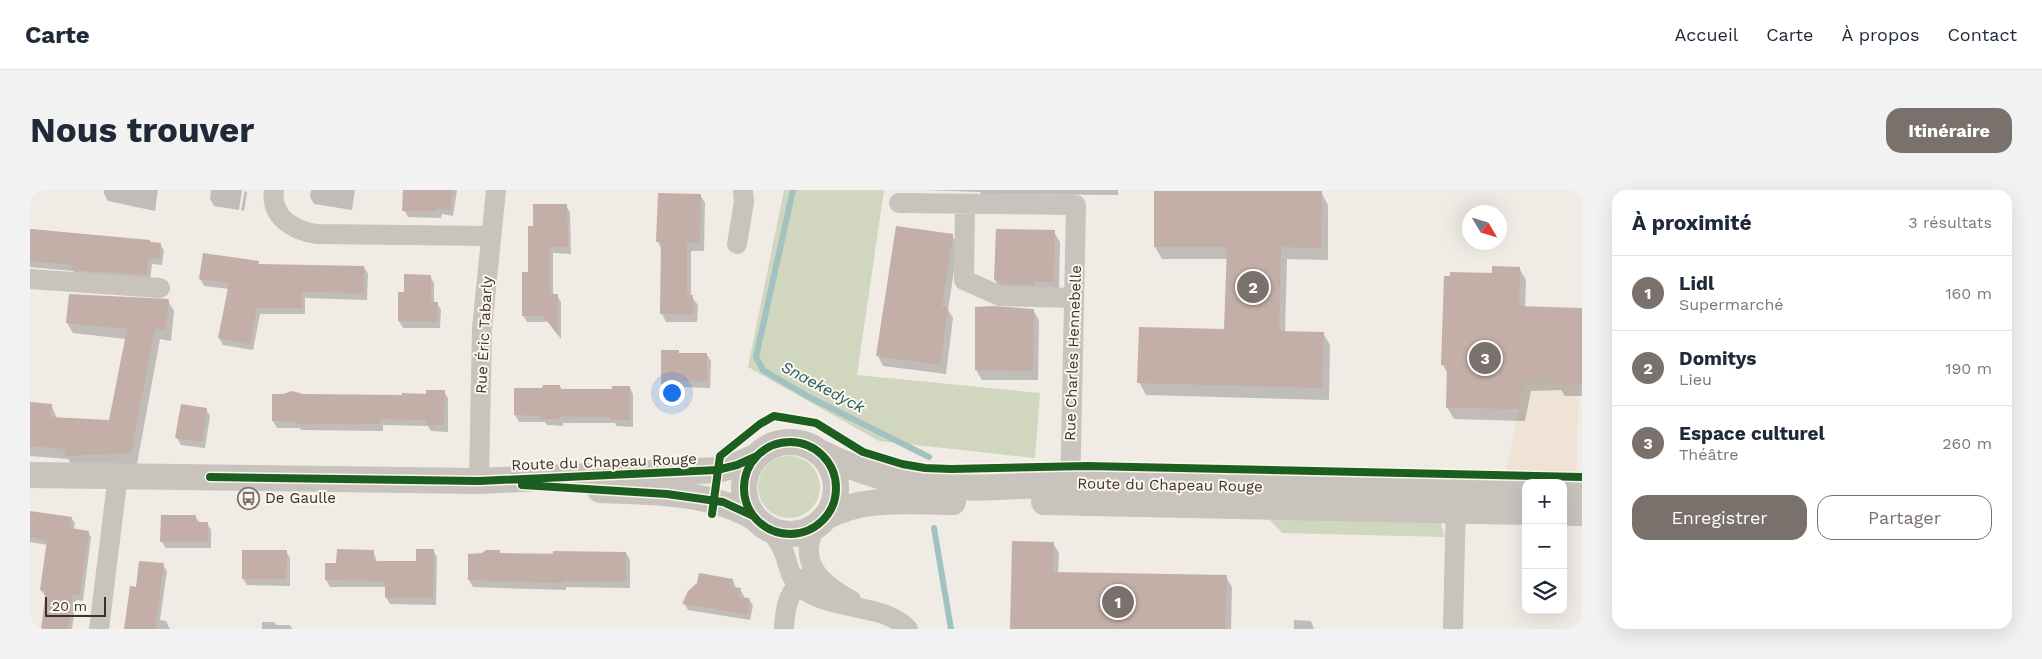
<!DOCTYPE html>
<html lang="fr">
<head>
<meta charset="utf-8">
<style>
  :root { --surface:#fff; --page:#f2f2f3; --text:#1f2937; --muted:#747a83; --line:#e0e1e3; --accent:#7a716c }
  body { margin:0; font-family:"Work Sans",sans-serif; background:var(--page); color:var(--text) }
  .controls { position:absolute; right:15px; bottom:15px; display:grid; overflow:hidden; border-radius:10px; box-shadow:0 5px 20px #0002 }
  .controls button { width:45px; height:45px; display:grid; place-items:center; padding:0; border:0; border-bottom:1px solid var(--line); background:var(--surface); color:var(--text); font:25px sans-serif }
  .compass { position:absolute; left:1432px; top:15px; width:45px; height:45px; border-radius:50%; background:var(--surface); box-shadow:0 5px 20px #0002; rotate:128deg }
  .scale { position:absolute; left:15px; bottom:12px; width:61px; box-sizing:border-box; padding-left:5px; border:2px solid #3b302b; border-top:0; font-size:14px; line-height:18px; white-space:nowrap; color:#3b302b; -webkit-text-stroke:4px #fbf5ee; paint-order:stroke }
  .you { position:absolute; left:641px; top:202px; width:18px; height:18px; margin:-12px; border:4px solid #fff; border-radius:50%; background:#1a73e8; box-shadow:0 0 0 8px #1a73e833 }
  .badge { display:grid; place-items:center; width:32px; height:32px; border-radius:50%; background:var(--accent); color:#fff; font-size:16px; font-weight:700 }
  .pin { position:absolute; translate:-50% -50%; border:2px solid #fff; box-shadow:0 1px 5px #0006 }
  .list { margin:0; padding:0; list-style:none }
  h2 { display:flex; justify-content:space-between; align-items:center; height:65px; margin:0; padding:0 20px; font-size:21px }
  h2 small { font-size:16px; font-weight:400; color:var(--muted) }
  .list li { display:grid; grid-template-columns:32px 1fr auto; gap:15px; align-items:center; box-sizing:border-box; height:75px; padding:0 20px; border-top:1px solid var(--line) }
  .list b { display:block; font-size:19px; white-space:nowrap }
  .list p { margin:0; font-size:16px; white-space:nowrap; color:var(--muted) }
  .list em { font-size:16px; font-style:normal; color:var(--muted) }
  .actions { display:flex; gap:10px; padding:15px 20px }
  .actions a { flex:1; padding:11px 0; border:1px solid var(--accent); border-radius:15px; text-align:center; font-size:18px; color:var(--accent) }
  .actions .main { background:var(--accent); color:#fff }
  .icon { flex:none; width:28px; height:28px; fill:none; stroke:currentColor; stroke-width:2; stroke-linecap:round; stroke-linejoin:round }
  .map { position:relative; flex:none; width:1552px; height:439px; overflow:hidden; border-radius:15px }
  header { display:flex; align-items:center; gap:30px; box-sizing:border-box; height:70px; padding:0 25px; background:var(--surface); border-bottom:1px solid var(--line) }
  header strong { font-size:24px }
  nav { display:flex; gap:28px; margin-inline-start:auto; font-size:18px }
  .intro { display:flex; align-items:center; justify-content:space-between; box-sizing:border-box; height:120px; padding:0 30px }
  h1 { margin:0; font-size:35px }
  .button { padding:12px 22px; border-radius:15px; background:var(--accent); color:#fff; font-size:18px; font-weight:700 }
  main { display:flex; gap:30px; padding:0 30px }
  aside { flex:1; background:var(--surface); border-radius:15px; box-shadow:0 5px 20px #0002 }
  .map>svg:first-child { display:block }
  .green { fill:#d1d6bf }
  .plaza { fill:#eee3d5 }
  .shadow { fill:#0003 }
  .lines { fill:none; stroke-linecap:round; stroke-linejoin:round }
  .stream { stroke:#a1c2c1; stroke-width:6 }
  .building { fill:#c3afa7 }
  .minor { stroke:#c9c3be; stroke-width:20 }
  .tertiary { stroke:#c9c3be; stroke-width:26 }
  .cycleway-casing { stroke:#fbf5ee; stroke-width:11 }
  .cycleway { stroke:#1b5e20; stroke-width:8 }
  .labels { text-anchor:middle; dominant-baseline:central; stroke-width:4; stroke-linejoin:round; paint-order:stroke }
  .street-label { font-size:15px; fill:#3b302b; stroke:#fbf5ee }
  .poi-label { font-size:15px; fill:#3b302b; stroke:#fbf5ee; text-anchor:start }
  .water-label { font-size:16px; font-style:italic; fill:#1f5a5e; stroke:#fbf5ee }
</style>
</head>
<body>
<header>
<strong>Carte</strong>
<nav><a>Accueil</a><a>Carte</a><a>À propos</a><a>Contact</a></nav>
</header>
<div class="intro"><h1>Nous trouver</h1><a class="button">Itinéraire</a></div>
<main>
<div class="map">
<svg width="1552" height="439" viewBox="0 0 1552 439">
  <rect width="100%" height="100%" fill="#f0ebe5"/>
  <path class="green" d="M754,0H854L827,185L1010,203L1005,268L849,251L718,177Z
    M728 297a31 31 0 1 1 62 0a31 31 0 1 1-62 0Z
    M1234,324L1411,333L1415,347L1252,343Z"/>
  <path class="plaza" d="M1497,178L1527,189V194L1549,195L1546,292L1474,290Z"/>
  <path class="shadow" d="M74,0H128L125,21L78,11L74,4Z
    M181,0H212L209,20L184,16L180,9Z
    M215,0L217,3L214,21L211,20Z
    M281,0H325L322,20L284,14L280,7Z
    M374,0H427L423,26L412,24L411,28L378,27L374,20Z
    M892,0H1088V5L951,4L950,2Z
    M1291,2L1298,15V70L1257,69L1255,142L1293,143L1300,155L1299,210L1116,205L1109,192L1196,140L1198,69H1132L1125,57Z
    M670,5L675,13L674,61H661V106L668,115L667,132H636L632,124V60L628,52Z
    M536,16L540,22L541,64L523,63V105L527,106L531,112V149L518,132H497L493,125L504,38Z
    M0,39L120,51L121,53L130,54L134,60L132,75L122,74L120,91L46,86L43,81L0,77Z
    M1024,42L1030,52L1029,102L971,100L965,90Z
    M922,45L928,55L918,120L923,128L916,184L853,176L848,166Z
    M228,72L230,76L334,77L338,84L337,110L275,108V124H230L223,160L193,155L189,148L199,99L174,96L170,89Z
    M1489,78L1496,90L1495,118L1552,120V206H1535L1531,200L1501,201L1495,231L1424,229L1417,217L1418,184L1412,174L1463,85Z
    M400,86L404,93V113H407L411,120L410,138H373L369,131V103L375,104Z
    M138,111L144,121L141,151L130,149L107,274L42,276L38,269L0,266V213L21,215L27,228L80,231L96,149L43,143L37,133Z
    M947,118L1003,120L1009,130L1008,190H952L946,180Z
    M648,161L650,164L677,165L681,171L680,198L652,197V200H636L632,193Z
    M530,196L532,200H583L600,198L603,204V237L586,236L585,233H533V236L517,235L515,232H489L485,225L486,199H514Z
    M414,202L418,208V242L401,241L398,236L353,235V241L271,240L270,238H247L243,231L272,206L397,205Z
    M176,219L180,226L175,258L151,255L147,248Z
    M0,322L41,328L45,333L44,339L58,342L61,347L53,411L46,410L42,439H12L17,406H15L11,400L18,355L0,352Z
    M165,326L170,333H177L181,340V358H136L132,352Z
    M983,352L1023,353L1029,363L1028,383L1196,387L1202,397L1201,439H981Z
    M403,360L407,367L406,415L360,414L356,407L357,397H300L296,390L308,375L343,361L347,372H387Z
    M256,361L260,368V396L217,395L213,388Z
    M469,361L471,364L596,363L600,370V398L536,397V400L443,397L439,390Z
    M133,375L137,381L130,430L136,431L140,439H95L98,419L107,398Z
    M703,390L706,398L710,399L714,406L713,409H719L723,416L720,430L658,420L654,413Z
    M1264,430L1281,431L1284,439H1264Z
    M232,432H244L247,435H260L262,439H232Z"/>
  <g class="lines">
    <path class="stream" d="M763,0L726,167L733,180L779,207L899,267
      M904,338L921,439"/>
  </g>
  <path class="building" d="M373,0H422L420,20L408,18V21H372Z
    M1124,1H1292L1291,58L1251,57L1249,141L1294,142L1292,198L1107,193L1109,137L1194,139L1197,57H1124Z
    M628,3L671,4L670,53H657V105H663V124H630L631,52H626Z
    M503,14H537L538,57H520V104H528V145L513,126H492V82H498V36H503Z
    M866,36L923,44L912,117H918L910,175L846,166Z
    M0,39L120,50V52L131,53L129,69L118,68L117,85L41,80L42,75L0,71Z
    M966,39L1025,40L1024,92H1004V95L973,94L964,90Z
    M173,63L229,71L228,74L334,76V103L272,102V118H227L220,154L188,148L199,93L169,89Z
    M1462,76L1490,77L1489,116L1552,118V195L1527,194V189H1495L1489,219L1416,218L1417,175H1411L1414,86H1420V82L1462,83Z
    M374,84L401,85V112H408L407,132L368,131V102H374Z
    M39,104L139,109L135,140L125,139L101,263L35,266V259L0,256V212L22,214L21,227L79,230L97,139L36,133Z
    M964,116L1004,119L1003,181L945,180V117Z
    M631,160H649V163H677V191H649V194H631Z
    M513,195H530V199H582V196H600V230H581V227L530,226V229H511L512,226L484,225V198H512Z
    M396,200H415L414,235H396V230L350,229V234H266L265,231H242V204H253L262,201L273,204L372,205V203L396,204Z
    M151,214L177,218L172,252L145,248Z
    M0,321L42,327L40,338L59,341L50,405L43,404L38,439H11L16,401L10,400L17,350L0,347Z
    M131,325H166V332H178V351L130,352Z
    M982,351L1024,352L1023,382L1197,385L1195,439H980Z
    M307,359L344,360L343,371H386V359H404L403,408H355V391L295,390V373H306Z
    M212,360H257L256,389H212Z
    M456,360H470V363L523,364V361L596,362V391H533V393L438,390V364L452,363Z
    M109,371L134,373L125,439H94L100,396L106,397Z
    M669,383L703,389L702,397L711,398L709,407L719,408L717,424L652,414L658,401L667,393Z"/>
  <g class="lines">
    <path class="minor" d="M244,0C240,27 264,41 287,44L460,46
      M869,13L1046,15L1040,307
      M935,14L934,90L970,106L1044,108
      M707,54L714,12L713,0
      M0,89L130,98
      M449,291L452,138L466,0
      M786,336C766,372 791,394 821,410
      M739,339C744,345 749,351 752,358C759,372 758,388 772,398C801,422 853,412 878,439
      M69,439L88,285
      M754,439C755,417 758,400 777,387
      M1423,439L1426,306"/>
    <path class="tertiary" d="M714 298a46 46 0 1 1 92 0a46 46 0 1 1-92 0Z
      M789,262C823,279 857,291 895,295C947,301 1001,294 1053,294L1496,302
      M0,285L449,291L687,280L707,275L727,266
      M570,300C621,302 679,301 725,328
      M1533,303L1552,304
      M1014,312L1496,322
      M1533,323H1552
      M796,327C833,306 881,312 923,312"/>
    <defs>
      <path id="cycleway" d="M714 298a46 46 0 1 1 92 0a46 46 0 1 1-92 0Z
        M180,287L449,291L687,280L707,275L727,266
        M492,295L637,304L693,312L723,326
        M682,324L690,266L730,234L744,226L786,233L833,262L872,274L895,278L921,279L1057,276L1552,287"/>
    </defs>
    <use href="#cycleway" class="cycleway-casing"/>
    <use href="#cycleway" class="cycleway"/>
  </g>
  <defs>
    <symbol id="bus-ring" viewBox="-11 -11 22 22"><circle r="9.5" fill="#fbf5ee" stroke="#7a716c" stroke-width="1.5"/><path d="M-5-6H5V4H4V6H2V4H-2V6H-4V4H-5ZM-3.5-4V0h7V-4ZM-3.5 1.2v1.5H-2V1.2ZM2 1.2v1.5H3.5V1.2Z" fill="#7a716c"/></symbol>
  </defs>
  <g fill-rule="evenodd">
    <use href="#bus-ring" x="206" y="296" width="25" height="25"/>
  </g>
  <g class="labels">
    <g class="street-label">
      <text transform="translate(454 145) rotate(-87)">Rue Éric Tabarly</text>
      <text transform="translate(1043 163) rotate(-88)">Rue Charles Hennebelle</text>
      <text transform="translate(574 272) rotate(-2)">Route du Chapeau Rouge</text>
      <text transform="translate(1140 295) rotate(1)">Route du Chapeau Rouge</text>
    </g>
    <g class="poi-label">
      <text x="235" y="308">De Gaulle</text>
    </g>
    <g class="water-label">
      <text transform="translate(793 197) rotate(28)">Snaekedyck</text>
    </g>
  </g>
</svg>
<div class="controls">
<button>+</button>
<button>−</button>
<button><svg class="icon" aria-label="layers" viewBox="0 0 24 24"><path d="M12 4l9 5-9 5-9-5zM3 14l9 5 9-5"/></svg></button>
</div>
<svg class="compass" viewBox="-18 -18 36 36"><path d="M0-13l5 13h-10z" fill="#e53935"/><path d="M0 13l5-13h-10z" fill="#747a83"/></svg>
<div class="scale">20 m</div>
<div class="you"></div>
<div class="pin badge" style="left:1088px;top:412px">1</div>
<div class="pin badge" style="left:1223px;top:97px">2</div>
<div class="pin badge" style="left:1455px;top:168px">3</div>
</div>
<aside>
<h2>À proximité<small>3 résultats</small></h2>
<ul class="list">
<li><span class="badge">1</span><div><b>Lidl</b><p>Supermarché</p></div><em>160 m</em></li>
<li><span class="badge">2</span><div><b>Domitys</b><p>Lieu</p></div><em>190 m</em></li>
<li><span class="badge">3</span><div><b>Espace culturel</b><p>Théâtre</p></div><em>260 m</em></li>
</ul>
<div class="actions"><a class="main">Enregistrer</a><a>Partager</a></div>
</aside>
</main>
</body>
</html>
